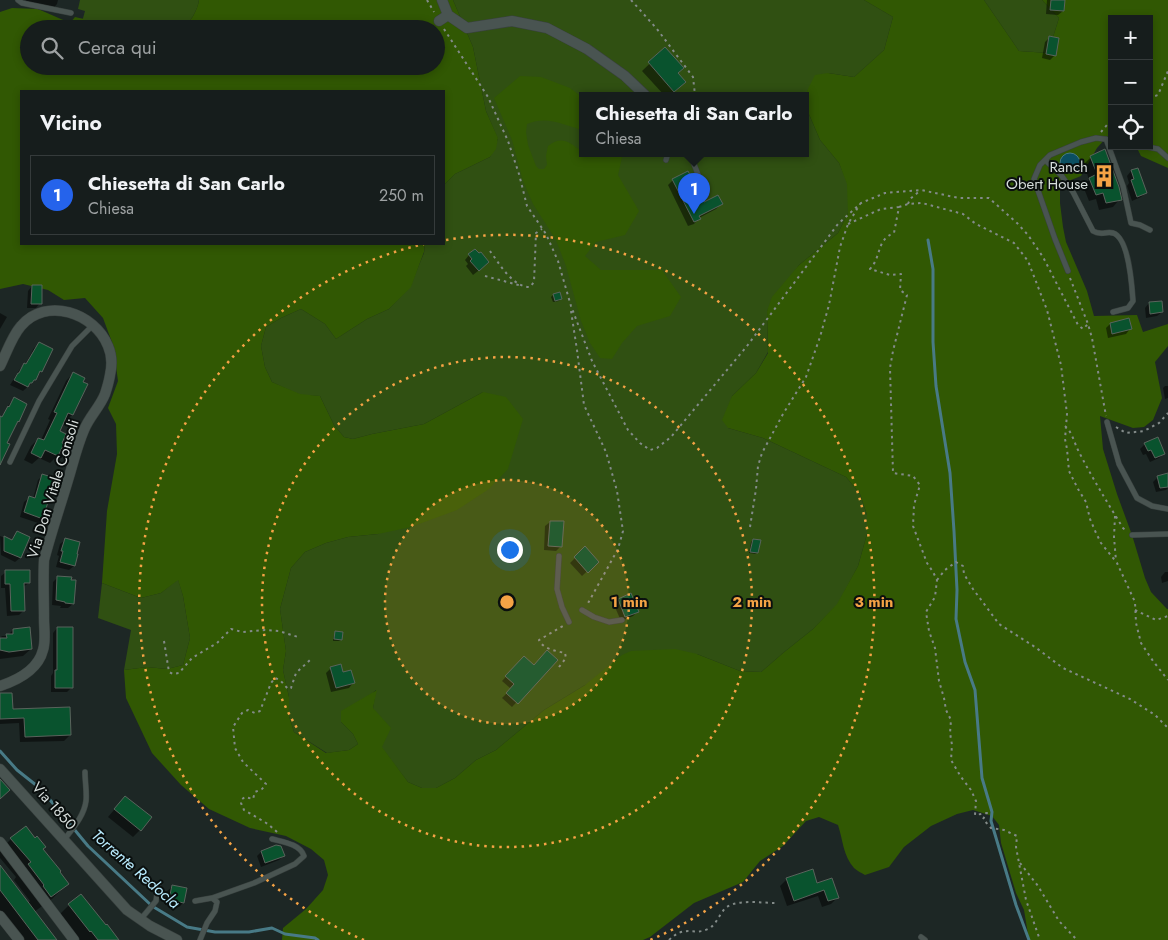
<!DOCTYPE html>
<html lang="it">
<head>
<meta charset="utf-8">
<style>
  :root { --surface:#161d1c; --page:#232a29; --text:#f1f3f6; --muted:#9ea2a3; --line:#353b3b; --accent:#2563eb }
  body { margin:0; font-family:Jost,sans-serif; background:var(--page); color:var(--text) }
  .controls { position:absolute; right:15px; top:15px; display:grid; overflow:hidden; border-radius:0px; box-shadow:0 2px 8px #0003 }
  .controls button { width:45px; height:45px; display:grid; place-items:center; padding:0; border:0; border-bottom:1px solid var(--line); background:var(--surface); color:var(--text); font:25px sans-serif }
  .you { position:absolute; left:509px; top:549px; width:18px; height:18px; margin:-12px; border:4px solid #fff; border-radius:50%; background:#1a73e8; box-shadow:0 0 0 8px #1a73e833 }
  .badge { display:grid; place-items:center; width:32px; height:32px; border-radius:50%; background:var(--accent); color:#fff; font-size:16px; font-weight:700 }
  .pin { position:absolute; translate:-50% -41px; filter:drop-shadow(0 1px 2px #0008) }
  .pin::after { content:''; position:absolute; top:26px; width:18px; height:15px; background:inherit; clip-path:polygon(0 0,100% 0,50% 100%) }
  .popup { position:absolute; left:579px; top:92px; width:230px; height:65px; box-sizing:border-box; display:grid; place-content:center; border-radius:0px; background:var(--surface); filter:drop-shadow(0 1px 4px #0005); font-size:16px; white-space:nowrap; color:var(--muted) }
  .popup b { font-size:19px; color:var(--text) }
  .popup::after { content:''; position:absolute; left:50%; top:100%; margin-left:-10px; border:10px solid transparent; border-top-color:var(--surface) }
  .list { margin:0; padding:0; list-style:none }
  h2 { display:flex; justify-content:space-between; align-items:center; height:65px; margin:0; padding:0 20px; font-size:21px }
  h2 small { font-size:16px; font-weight:400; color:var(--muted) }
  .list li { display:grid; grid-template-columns:32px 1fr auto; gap:15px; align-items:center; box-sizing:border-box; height:80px; margin:0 10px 10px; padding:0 10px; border:1px solid var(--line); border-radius:0px }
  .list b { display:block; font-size:19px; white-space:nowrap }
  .list p { margin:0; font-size:16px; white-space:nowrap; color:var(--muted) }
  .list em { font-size:16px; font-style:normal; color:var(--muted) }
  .icon { flex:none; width:28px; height:28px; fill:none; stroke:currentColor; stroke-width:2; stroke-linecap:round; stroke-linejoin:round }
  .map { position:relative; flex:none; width:1168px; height:940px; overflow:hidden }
  .search { position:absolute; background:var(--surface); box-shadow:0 2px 8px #0003; left:20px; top:20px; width:425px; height:55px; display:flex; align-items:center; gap:12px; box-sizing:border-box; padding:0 18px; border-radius:28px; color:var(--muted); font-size:19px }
  .panel { position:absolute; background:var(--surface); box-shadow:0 2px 8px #0003; left:20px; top:90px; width:425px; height:155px; border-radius:0px }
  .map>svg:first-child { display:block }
  .green { fill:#305012; fill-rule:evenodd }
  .forest { fill:#315803 }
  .water { fill:#0b4f61; stroke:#487a86 }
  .shadow { fill:#0007 }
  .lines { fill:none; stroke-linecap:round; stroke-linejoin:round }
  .stream { stroke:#487a86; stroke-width:3 }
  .building { fill:#09532e; stroke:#59635c }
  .lane-casing { stroke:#39413f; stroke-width:6 }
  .street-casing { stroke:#39413f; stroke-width:11 }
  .path { stroke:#838b89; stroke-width:2; stroke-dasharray:2.5 4; stroke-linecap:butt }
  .lane { stroke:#495451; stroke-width:5 }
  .street { stroke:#495451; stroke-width:10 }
  .ring { fill:none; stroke:#f5a345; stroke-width:2.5; stroke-dasharray:2.5 5 }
  .labels { text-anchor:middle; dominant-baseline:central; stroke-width:4; stroke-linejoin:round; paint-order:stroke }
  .poi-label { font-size:15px; fill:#d6dddb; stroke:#0a0f0e; text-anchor:end }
  .street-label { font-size:15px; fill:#d6dddb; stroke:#0a0f0e }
  .water-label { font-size:16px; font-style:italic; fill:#b8ebfe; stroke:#0a0f0e }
  .centre { fill:#f5a345; stroke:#0a0f0e; stroke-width:2.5 }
  .ring-label { font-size:15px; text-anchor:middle; font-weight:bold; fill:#f5a345; stroke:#0a0f0e; stroke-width:4; stroke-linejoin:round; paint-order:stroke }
</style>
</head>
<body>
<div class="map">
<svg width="1168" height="940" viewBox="0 0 1168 940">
  <rect width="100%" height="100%" fill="#1d2725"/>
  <path class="green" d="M80,0H199C198,9 190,23 183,29H129L125,26L117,25V29H80L85,11L78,9Z
    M453,0H864L893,17L884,50L854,77L828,73L807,91L808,112L820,140L839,163L848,184V213L838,233L799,265L767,311L768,352L756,373L732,396L728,428L763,438L846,477L860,494L867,515V534L858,566L838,604L813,629L783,653L761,672L740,671L697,654L585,685L544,710L496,750L476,760L455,778L436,788H422L408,782L381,747L373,708L376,690L341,722L353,734L358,744L349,750L327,753L294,732L289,716V697L283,670L286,651L280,609L291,568L305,552L326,543L348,537L378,534L483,392L424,424L372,434L353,439L344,437L334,425L320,396L300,395L272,382L265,367L261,346L266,327L281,318L301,309L325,324L336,339L367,319L389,309L410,287L424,253L425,244H444V185L455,174L490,157L498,139L486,111L473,47ZM583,95H805V153H583Z
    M984,0H1042L1059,18L1048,53L1019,51Z
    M178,579L183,596L190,638L183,665L167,669L147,667L124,670L131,630L98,618L102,583L141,598L161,593Z"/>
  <path class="forest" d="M199,0H453L473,47L486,111L498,138L496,149L490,157L455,174L444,185V91H21V244H425L424,252L411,287L389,309L367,319L336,339L325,324L301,309L281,318L266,327L261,346L265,367L272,382L300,394L320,396L334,425L344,437L353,439L372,434L424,424L483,392L506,397L523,419L508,469L489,489L457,510L411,527L378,534L348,537L326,543L305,552L291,568L280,609L286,651L283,670L289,697V716L294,732L326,753L349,750L358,744L353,734L341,722V711L377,690L373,708L391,728L382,747L408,782L422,788H436L455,778L476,760L496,750L544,710L585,685L622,655L631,651L675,649L697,654L740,671L761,672L783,653L813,629L837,604L858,566L867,534V515L860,494L846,477L763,438L728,428L722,420L732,396L756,373L768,353L767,311L772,297L799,265L838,233L848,213L847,184L839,163L820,140L808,112L807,91L815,75L828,73L854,77L884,50L893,17L864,0H984L1019,51L1048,53L1059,18L1042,0H1168V168L1141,156L1136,146H1149V19H1112V140L1106,138L1097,148L1081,176L1071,180L1060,189V203L1063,227L1066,242L1087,291L1094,316L1137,315L1143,332L1168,324V346L1155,362L1162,398L1153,420L1144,427L1133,428L1100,416L1103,449L1117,494L1132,535L1145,578L1151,592L1167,609H1168V940H1029L1024,910L1016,893L1001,843L999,825L992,816L973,810L957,814L931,826L904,847L889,867L865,875C862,873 857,871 854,868C843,856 843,840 838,825L819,817L806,821L783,846L760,861L743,882L694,903L650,937L643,940H282L283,928L306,909L323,890L328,875L324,860L311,849L286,836L250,828L209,809L181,785L152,753L126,698L124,670L147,667L167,669L183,665L190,638L183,596L178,580L161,593L141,598L102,583L107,511L117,454L116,424L108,408L118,381L113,345L103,318L85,298L64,300L48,290L23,284L0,289V12L12,8L38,9L70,23L75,17L84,19L80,29H29V66H436V29H183C190,23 198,9 199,0Z
    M520,76L541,77L570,88L583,98V130C563,125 547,115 527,124L526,132L528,145L536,166L539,169H544L547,165L546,156L548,146C561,136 568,141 580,150L583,149V153H623L618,175L639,211L625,235L596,242L585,256L601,270H662L681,297L670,316L637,326L622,343L612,359L600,358L590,343L581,321L566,266L556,240L533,204L523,181L512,140L494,98Z"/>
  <path class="water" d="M1060 163a10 10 0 1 1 20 0a10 10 0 1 1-20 0Z"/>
  <path class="shadow" d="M26,0H58L57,4L51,11L25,5Z
    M1047,0H1064L1063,11L1058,15L1046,14Z
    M1050,37L1055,55L1050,60L1042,58L1045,42Z
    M665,49L677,73V89L670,95H664L642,71Z
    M1091,157L1120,199L1113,207L1099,210L1096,199L1089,201L1083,186L1089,180L1084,164Z
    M1137,169L1146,193L1141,197L1132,201L1127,186L1129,183L1127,176L1131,171Z
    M673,180L703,204H721L716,209L699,218L694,224L688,226L668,185Z
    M469,255L483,267L473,275L466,266L468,264L465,260Z
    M32,286L40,303L36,308H27L28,291Z
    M553,295L561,299L559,301L553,302L551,297Z
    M1149,303L1162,312L1157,316L1146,318L1145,308Z
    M0,313L7,317L0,329Z
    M1110,324L1130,329L1126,334L1108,338L1106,328Z
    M39,344L41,371L35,380L23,391L10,385L20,369L25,365L34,348Z
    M73,373L81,382L86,385L72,415L64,422L63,421L58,432L57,456L50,463L39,458L32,464L24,460L31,446L38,439L41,440L50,420L48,419L66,381Z
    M1165,386H1168V398L1165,399L1163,388Z
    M14,398L18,421L14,425L6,444L0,461V419L10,403Z
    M1157,439L1164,453L1159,458L1150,462L1146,454L1143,455L1140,449L1145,444Z
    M1168,475V488L1166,490L1156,492L1153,482L1158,477Z
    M42,476V519L38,523L20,517L24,502L29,498L33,499L38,480Z
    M550,522L561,546L556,551L544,550L545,526Z
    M17,532L29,538L20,558L15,562L1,555L0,536L11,540Z
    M65,540L75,555H77L74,566L69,570L56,567L59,556L57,555L60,544Z
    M753,540L757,553L755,554L749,553L751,542Z
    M585,548L598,561L582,576L570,563Z
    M6,572L29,583L23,587L24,610L19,615L7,616L5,588H1V576Z
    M1165,572H1168V581L1162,583L1161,577Z
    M58,577L73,604L68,608H60L61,606L52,605L53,582Z
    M631,595L638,611L633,616L621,621L614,605L618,600Z
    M57,628L72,687L67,692H51V676L53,673V633Z
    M13,630L31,649L23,656L0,659V638L2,636H7Z
    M336,633L341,640L339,641H333L334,635Z
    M524,657L534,667L556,660L512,707L502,698L511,689L502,681Z
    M331,668L353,683L349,688L331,692L326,673Z
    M0,694L11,710L70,735L64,741L20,742L19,723L0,724Z
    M125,797L140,830L133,837L108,817Z
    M11,839L42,849L67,884L52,899L34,912L56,940H12L0,924V867L28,903L30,901L14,880L16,877L0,858V850Z
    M261,852L284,855L279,860L261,867L257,856Z
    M787,879L817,885L837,898L831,904L822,907L818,896L787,906L780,886Z
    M172,887L183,903L179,907L165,905L167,891Z
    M69,905L118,940H70L54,920Z"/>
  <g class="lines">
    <path class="stream" d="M928,240L933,269V342L936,386L950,473L954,531L957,590L956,619L965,662L975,690L982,778L992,812L991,821L1016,905L1029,940
      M0,751L17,770L41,789L88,846L152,906L187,927L215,932H249L272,928L285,934L315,938L318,940"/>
  </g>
  <path class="building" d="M1051,0H1065L1064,11L1050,10Z
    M1049,36L1059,38L1056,56L1046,54Z
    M665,47L684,68L678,73L686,82L674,92L648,62Z
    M1105,149L1119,187L1122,200L1106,203L1103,193L1096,195L1089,178L1097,174L1090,156Z
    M1138,168L1147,193L1137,197L1131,180L1134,179L1131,170Z
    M688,171L704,202L718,195L723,204L699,216L701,219L694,222L672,179Z
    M475,249L479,253L481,252L489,262L479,271L470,261L472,259L468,254Z
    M32,285H42V304H31Z
    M560,292L562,299L555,301L553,294Z
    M1162,301L1163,312L1150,314L1149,302Z
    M1129,318L1132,329L1112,334L1110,323Z
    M39,342L53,349L42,372L40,371L36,380H34L32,383H30L28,387L14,380L18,373H19L24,363L26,364Z
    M73,372L85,378L83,382L88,384L73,415L68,413L60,431L66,434L62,443L64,444L58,456L45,450L41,458L31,453L38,438L44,440L57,413L54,412Z
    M14,397L27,404L19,422L18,421L7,443L10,444L0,465V416L2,417L8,406L9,407Z
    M1158,437L1165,454L1155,458L1151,450L1148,451L1144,443Z
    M1168,473V487L1160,488L1157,476Z
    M42,474L55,478L43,519L24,512L29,496L35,498Z
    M550,521H564L562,547L548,546Z
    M17,531L30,537L21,558L4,551V536L12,540Z
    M65,538L80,542L77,554H78L75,566L60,562L63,551H61Z
    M753,539L761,540L758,553L750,552Z
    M585,546L599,562L588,573L574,557Z
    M5,570H30V583H24L25,611H11L10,584H5Z
    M57,576L72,577L71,580H76L74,604L65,603V602L56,600Z
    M631,593L639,612L625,617L618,599Z
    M30,627L32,649L9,652L0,650V638H7L6,634H13V629Z
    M57,627H73V688H55V670H57Z
    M335,631L343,632L342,640L334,639Z
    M547,650L558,660L518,704L506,693L514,684L505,676L524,656L534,665Z
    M341,664L343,672L351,670L355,683L336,688L330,667Z
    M0,693H12L13,709L70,707L71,735L25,737L24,718L0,719Z
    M0,779L10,790L0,799Z
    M125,796L152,817L141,831L114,809Z
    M26,826L35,838L37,836L46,847L43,849L61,871L60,872L69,884L51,897L43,886L44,885L28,864L31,862L10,838Z
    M276,845L281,846L285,856L265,863L261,851Z
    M0,865L57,940H38L0,890Z
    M813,869L817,883L832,878L839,898L828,901L824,890L794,901L786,878Z
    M172,885L187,888L184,903L169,900Z
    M81,894L106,925L107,924L119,940H98L91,931L90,932L68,904Z"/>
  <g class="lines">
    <defs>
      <path id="lane" d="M18,0L22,3L71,13
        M1106,139L1123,186L1131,223L1140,225L1150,230
        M1143,146L1158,149L1168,158
        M687,153L692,159L706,195
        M666,160L668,153
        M1045,160L1061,175L1073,192L1093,231C1101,236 1106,231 1113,233C1129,238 1132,286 1133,301L1128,308L1113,312
        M1068,271L1055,239L1034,179L1040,165L1050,155L1081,142L1096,138L1112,140
        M1107,422L1119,464L1137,498L1152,506L1168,509
        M10,462L39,401L72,346L93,325
        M1132,535L1168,534
        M559,556L557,589L562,607L569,622
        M582,610L594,617L609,622L622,620
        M64,840C73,828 84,816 86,801C87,792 85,782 85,772
        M212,898L254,883L295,864L304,856C300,844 283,842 272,839
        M195,901L212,898L217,902L215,911L207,923L200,940
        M140,920L156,901L158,885
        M921,937L925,940"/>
      <path id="street" d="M442,0L448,15L467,28L512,21L547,28L587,49L625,76L645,95
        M439,21L448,15
        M0,366C6,354 12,336 21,326C46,296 95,313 108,346C112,355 112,366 110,375C109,381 107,388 105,394C100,407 89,417 84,430C77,446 73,464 68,480C60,507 51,533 44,560C43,580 44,600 44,619C44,629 46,641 43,650C38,670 18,680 0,686
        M0,769L127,910L150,926L177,940
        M0,842L74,940
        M0,916L19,940"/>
    </defs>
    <use href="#lane" class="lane-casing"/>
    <use href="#street" class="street-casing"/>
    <path class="path" d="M427,0L434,12
      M631,0L657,29L693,77L695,95
      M444,29L488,97L508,141L519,174L527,206L546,234L558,261L571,306L592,361L628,430L640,443L650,450L657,448L671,437L747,346L838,224L861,203L885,193L921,190L959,198H989L1017,223L1028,235L1043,257L1078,325L1083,329L1088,324
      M1149,98L1158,95L1168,71
      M1101,132L1112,119
      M908,204L910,199L921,190
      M899,207L908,204L922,203L963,214L976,224L1014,243L1028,261L1047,310L1061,365L1067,414L1065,439L1067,449L1069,471L1078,489L1086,502L1090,519L1096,533L1101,543L1117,563L1135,602L1136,623L1141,643L1153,661L1168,680
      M848,224L881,209L899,207L894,233C876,240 882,256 870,269L890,275L901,274L900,290L907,295L893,351L890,368L893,473L913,476L920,485L914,505L913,526L927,563L933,572L937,580L935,597L926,612L929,631L935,648L939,681L944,698L946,710L951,720L950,733L952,745L951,760L961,777L971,790L976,801L975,815L987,813L983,819L991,828L1004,830L1017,836L1016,847L1026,900L1040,940
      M490,251C499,263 512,287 530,287L534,282L536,233L542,229
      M485,276L522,286
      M1070,278L1088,324L1092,338L1106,416
      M571,311L577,350L584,405L606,452L617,491L623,531L618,549L587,605
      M1065,426C1072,432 1074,442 1078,450C1091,476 1107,502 1123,528L1126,531
      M1116,427L1126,433L1144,431L1159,423L1168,413
      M1115,516L1114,537L1116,561
      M750,527L756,489L758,466L762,453L783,414L806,377L820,337L829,305L840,247L848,224L860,204
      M937,580L945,570L956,562L963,566L964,574L973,589L999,624L1035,647L1063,668L1130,699L1155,715L1168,728
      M1135,610L1156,620L1168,616
      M164,641L169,672L173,674L179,673L192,658L217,643L231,629L242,632L265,630L279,631L298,637
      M559,667L566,658L565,653C556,651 543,649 539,640L563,626
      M277,832L268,824L244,810L241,803V800L245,797L253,799L255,792L262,789L266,784L243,762L235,748L233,727L242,713L248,710L255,713L260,711L271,683L275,678L280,680L288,689L291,688L296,673L310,660
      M1020,863L1038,886L1059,921L1077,940
      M669,940C685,924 694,936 708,929C716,925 718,917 723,911C731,898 761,903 775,903"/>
    <use href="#lane" class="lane"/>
    <use href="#street" class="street"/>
  </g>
  <circle cx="507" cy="602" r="122" fill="#f5a345" fill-opacity=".12"/>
  <g class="ring">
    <circle cx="507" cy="602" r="122"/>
    <circle cx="507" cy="602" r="245"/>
    <path d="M364 940A367 367 0 0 1 424 244M446 240A367 367 0 0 1 650 940"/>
  </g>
  <defs>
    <symbol id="building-bare" viewBox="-9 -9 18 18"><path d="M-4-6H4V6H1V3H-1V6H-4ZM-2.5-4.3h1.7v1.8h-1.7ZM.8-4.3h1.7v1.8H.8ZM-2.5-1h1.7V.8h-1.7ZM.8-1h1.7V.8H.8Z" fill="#f5a345" stroke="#0a0f0e" stroke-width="2.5" paint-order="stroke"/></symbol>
  </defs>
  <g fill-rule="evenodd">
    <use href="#building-bare" x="1088" y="160" width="32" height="32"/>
  </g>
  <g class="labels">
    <g class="poi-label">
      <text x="1088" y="167">Ranch<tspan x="1088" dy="17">Obert House</tspan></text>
    </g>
    <g class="street-label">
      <text transform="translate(53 489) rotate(-73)">Via Don Vitale Consoli</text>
      <text transform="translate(54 806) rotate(48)">Via 1850</text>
    </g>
    <g class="water-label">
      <text transform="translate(136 869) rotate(41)">Torrente Redocla</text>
    </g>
  </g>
  <circle cx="507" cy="602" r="8" class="centre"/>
  <g class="ring-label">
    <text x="629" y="607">1 min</text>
    <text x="752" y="607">2 min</text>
    <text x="874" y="607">3 min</text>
  </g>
</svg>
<div class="controls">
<button>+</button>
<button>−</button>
<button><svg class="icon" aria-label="locate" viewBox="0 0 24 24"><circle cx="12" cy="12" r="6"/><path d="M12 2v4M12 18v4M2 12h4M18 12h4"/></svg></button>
</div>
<div class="you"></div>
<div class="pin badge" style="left:694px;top:214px">1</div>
<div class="popup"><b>Chiesetta di San Carlo</b>Chiesa</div>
<div class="search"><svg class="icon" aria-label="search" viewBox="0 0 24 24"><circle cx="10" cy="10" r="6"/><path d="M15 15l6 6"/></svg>Cerca qui</div>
<section class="panel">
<h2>Vicino<small></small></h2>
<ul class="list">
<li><span class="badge">1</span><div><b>Chiesetta di San Carlo</b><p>Chiesa</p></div><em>250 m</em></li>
</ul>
</section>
</div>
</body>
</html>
